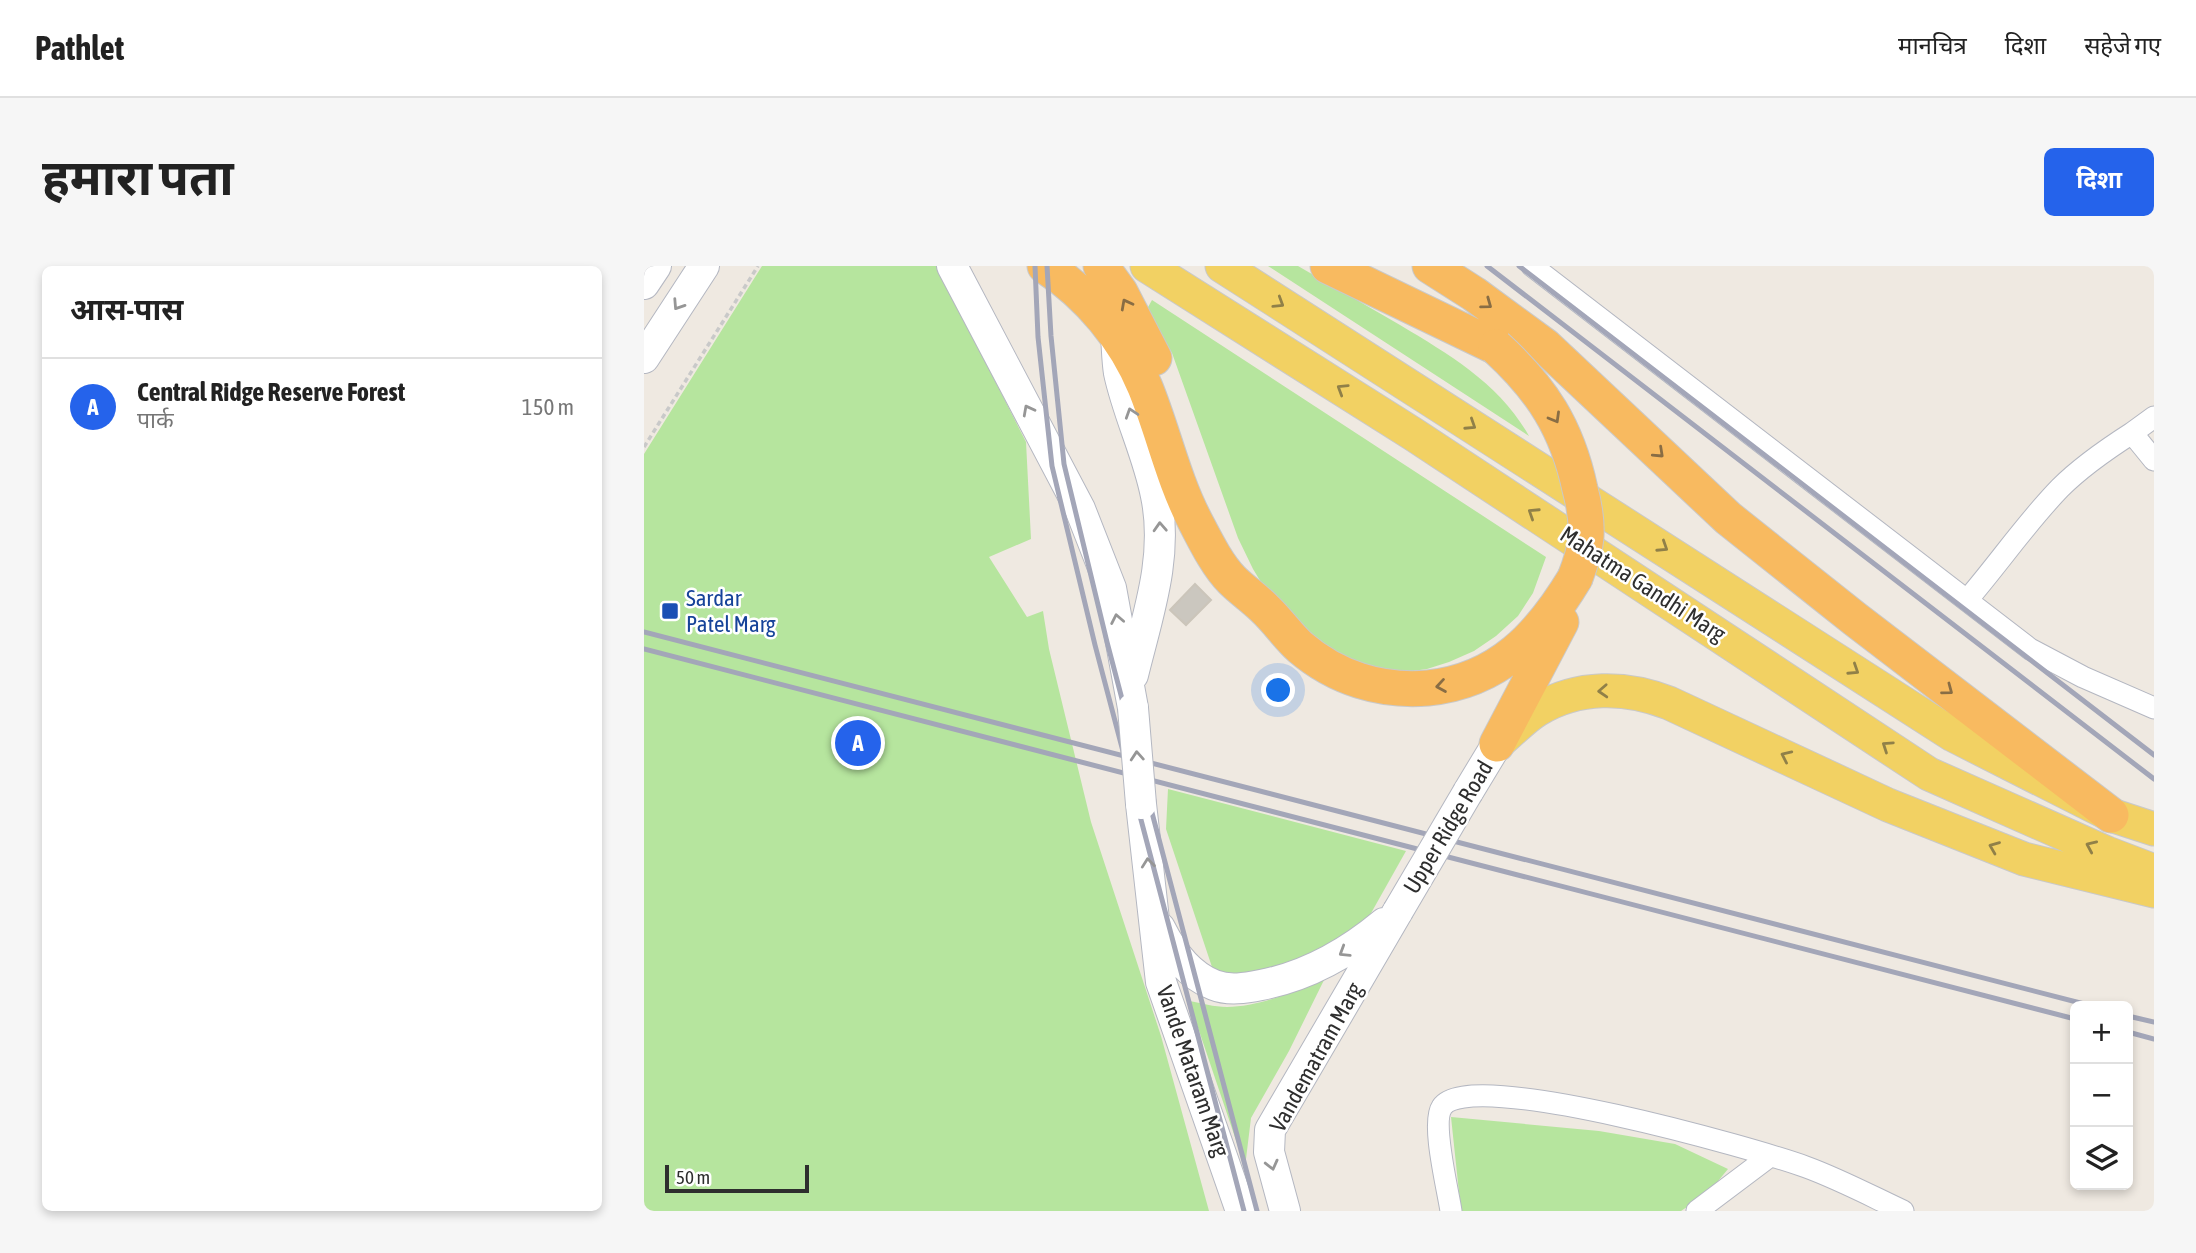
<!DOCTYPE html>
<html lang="hi">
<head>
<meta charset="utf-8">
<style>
  :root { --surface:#fff; --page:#f6f6f6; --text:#222; --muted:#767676; --line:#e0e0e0; --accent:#2563eb }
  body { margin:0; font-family:"Asap Condensed","Noto Sans Devanagari",sans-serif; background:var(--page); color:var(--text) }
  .controls { position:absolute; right:21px; bottom:21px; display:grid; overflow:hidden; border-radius:10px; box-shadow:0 4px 10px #0003 }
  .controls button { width:63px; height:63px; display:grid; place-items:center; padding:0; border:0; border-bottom:2px solid var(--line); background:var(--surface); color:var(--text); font:35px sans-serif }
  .scale { position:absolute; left:21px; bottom:18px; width:144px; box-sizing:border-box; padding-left:7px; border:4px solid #2e2e2e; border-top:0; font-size:19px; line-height:24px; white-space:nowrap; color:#2e2e2e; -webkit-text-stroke:5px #fff; paint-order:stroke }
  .you { position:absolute; left:635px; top:425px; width:24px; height:24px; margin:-18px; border:5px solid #fff; border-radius:50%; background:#1a73e8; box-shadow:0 0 0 10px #1a73e833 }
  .badge { display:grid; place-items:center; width:46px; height:46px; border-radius:50%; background:var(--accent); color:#fff; font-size:23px; font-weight:700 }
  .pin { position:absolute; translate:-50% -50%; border:4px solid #fff; box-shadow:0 2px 7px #0006 }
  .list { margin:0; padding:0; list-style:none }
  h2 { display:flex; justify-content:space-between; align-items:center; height:91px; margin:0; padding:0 28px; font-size:30px }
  h2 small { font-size:23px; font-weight:400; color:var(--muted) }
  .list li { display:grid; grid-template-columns:46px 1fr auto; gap:21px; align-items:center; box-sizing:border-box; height:98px; padding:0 28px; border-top:2px solid var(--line) }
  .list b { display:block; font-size:26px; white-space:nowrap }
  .list p { margin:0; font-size:23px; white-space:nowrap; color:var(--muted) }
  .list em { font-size:23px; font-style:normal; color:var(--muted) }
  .icon { flex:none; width:38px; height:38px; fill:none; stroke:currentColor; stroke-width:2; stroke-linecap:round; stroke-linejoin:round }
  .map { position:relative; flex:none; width:1510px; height:945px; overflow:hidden; border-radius:10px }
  header { display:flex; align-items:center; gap:42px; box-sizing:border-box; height:98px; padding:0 35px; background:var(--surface); border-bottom:2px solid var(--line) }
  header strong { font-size:33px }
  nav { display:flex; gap:38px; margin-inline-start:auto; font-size:24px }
  .intro { display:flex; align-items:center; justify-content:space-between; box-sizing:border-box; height:168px; padding:0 42px }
  h1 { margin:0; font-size:49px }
  .button { padding:18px 32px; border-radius:10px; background:var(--accent); color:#fff; font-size:24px; font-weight:700 }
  main { display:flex; gap:42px; padding:0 42px }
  aside { flex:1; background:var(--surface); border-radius:10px; box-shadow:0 4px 10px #0003 }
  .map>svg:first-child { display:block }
  .green { fill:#b6e59e }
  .building { fill:#cbc7bf; stroke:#cbc5ba; stroke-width:2 }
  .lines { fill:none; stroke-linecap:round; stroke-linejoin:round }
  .minor-casing { stroke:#b4b7c1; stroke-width:23 }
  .secondary-casing { stroke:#b4b7c1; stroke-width:32 }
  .primary-casing { stroke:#c9c9c9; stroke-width:35 }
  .trunk-casing { stroke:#c9c9c9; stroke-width:37 }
  .path { stroke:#c9c9c9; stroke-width:3.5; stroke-dasharray:5 3.5; stroke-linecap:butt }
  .minor { stroke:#fff; stroke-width:21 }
  .secondary { stroke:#fff; stroke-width:30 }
  .primary { stroke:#f2d163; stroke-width:33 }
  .trunk { stroke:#f8ba60; stroke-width:35 }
  .rail { stroke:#a3a6b8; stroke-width:5 }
  .secondary-bridge-casing { stroke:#b4b7c1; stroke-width:32; stroke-linecap:butt }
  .trunk-bridge-casing { stroke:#c9c9c9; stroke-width:37; stroke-linecap:butt }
  .secondary-bridge { stroke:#fff; stroke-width:30 }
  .trunk-bridge { stroke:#f8ba60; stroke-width:35 }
  .oneway { stroke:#908048 }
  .oneway2 { stroke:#896d44 }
  .oneway3 { stroke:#969696 }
  .transit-dot { fill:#1a4fb4; stroke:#fff; stroke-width:2.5 }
  .labels { text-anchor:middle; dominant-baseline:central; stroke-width:5; stroke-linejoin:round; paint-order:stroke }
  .street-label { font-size:23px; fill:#2e2e2e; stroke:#fff }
  .transit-label { font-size:23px; fill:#164399; stroke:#fff; text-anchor:start }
</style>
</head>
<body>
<header>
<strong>Pathlet</strong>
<nav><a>मानचित्र</a><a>दिशा</a><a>सहेजे गए</a></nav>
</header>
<div class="intro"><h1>हमारा पता</h1><a class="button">दिशा</a></div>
<main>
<aside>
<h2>आस-पास<small></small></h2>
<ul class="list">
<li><span class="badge">A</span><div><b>Central Ridge Reserve Forest</b><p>पार्क</p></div><em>150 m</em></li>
</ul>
</aside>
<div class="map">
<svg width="1510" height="945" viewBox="0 0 1510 945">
  <rect width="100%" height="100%" fill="#efe9e1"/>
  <path class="green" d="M118,0H293L382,176L387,273L345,291L383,351L399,345L405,383L447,556L517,770L565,945H0V188Z
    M624,0H654C688,20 722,39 756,59C806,89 856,118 885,170Z
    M508,34L902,291L889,327L874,350L852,370L830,385L805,396L783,403L754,407L721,403L671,379L626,331L609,303L594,272L528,87L503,43Z
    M524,523L762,585L726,649L687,679L640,700L592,710L569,704L522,563Z
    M682,710L645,785L607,852L601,901L545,735C557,737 570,741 583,741C615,741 654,725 682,710Z
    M807,851L955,865L1031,878L1084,903L1065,926L1037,945H817Z"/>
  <path class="building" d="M551,318L567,334L542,359L526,344Z"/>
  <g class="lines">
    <defs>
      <path id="minor" d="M888,0L1386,383L1439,411L1510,442
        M1510,151L1488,167L1510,194
        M1323,334C1355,297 1382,257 1416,222C1437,201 1463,183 1488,167
        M807,945C804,924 787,857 798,841C824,800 1115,884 1162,901C1195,913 1227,930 1259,945
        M1053,945L1126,890"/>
      <path id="secondary" d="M308,0L436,243L467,322L489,442
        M0,18L12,0
        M472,70C473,82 473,95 475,107C484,149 504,188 512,230C525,291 503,351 489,409
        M0,92L60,0
        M824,526L853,478
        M497,538L517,716L597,945
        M516,662C528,686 544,709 570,719C585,725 602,722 617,719C664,710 704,687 740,657
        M641,945L625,886L626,864L754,645"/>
      <path id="primary" d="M503,0L769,168L1285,508L1463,587L1510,605
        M578,0L1309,469L1467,549L1510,563
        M856,475C868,465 880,452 893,444C934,419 982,420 1025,437L1244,539L1380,593L1510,625"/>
      <path id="trunk" d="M401,0C445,29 481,72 501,121C519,165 529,213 551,255C561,274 573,299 588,314C598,324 610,332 620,342C633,354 643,369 656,381C692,412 737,426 784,422C855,415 896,370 931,312
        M457,0L476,26L510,92
        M684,0L852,81
        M786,0L830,28L901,80L1084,252L1211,353L1467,549
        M853,478L917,356"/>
    </defs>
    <use href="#minor" class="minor-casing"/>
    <use href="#secondary" class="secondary-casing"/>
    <use href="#primary" class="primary-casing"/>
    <use href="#trunk" class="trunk-casing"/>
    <path class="path" d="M0,181L114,0"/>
    <use href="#minor" class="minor"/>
    <use href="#secondary" class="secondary"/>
    <use href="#primary" class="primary"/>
    <use href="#trunk" class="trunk"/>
    <path class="rail" d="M391,0L394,71L408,200L451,379L600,945
      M403,0L407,70L420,198L463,376L613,945
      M843,0L1510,513
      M875,0L1510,489
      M0,366L1448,740
      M0,383L1431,753
      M1484,750L1510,756
      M1484,766L1510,773"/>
    <defs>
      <path id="secondary-bridge" d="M489,442L497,538
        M754,645L824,526"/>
      <path id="trunk-bridge" d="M852,81C898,123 923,162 936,223C940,238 943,254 942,271C941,285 936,299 931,312"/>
    </defs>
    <use href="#secondary-bridge" class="secondary-bridge-casing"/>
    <use href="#trunk-bridge" class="trunk-bridge-casing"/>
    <use href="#secondary-bridge" class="secondary-bridge"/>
    <use href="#trunk-bridge" class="trunk-bridge"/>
  </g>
  <defs><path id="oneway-chevron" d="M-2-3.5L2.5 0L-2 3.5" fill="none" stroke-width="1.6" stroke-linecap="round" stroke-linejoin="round" transform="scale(1.75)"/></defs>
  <g class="oneway">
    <use href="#oneway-chevron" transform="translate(635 37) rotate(32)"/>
    <use href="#oneway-chevron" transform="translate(698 123) rotate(-148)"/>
    <use href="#oneway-chevron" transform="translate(827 159) rotate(33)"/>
    <use href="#oneway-chevron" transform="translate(889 247) rotate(-147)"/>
    <use href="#oneway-chevron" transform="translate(1019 281) rotate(33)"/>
    <use href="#oneway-chevron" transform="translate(1210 404) rotate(33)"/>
    <use href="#oneway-chevron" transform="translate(959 425) rotate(177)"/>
    <use href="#oneway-chevron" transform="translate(1243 480) rotate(-146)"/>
    <use href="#oneway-chevron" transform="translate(1142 490) rotate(-155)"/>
    <use href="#oneway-chevron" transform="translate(1447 580) rotate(-156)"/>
    <use href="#oneway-chevron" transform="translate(1350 581) rotate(-158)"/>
  </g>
  <g class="oneway2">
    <use href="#oneway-chevron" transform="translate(482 38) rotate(-118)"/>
    <use href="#oneway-chevron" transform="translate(843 38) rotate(36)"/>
    <use href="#oneway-chevron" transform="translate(911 152) rotate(60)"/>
    <use href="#oneway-chevron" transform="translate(1015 187) rotate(43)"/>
    <use href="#oneway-chevron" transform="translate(797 420) rotate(171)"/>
    <use href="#oneway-chevron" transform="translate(1304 424) rotate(37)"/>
  </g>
  <g class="oneway3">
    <use href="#oneway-chevron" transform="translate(34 39) rotate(123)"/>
    <use href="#oneway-chevron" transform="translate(384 144) rotate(-118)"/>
    <use href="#oneway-chevron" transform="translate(487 147) rotate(-108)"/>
    <use href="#oneway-chevron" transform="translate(516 261) rotate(-93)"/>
    <use href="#oneway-chevron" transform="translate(473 353) rotate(-101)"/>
    <use href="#oneway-chevron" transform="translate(493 490) rotate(-94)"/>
    <use href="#oneway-chevron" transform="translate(504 597) rotate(-96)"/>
    <use href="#oneway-chevron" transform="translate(700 686) rotate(148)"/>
    <use href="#oneway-chevron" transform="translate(628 899) rotate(76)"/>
  </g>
  <rect class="transit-dot" x="17" y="336" width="18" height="18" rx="3.5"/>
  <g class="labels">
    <g class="street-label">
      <text transform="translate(999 318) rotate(33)">Mahatma Gandhi Marg</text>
      <text transform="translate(804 561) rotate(-59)">Upper Ridge Road</text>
      <text transform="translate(672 791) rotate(-61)">Vandematram Marg</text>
      <text transform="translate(549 805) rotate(71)">Vande Mataram Marg</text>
    </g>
    <g class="transit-label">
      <text x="42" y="332">Sardar<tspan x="42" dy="26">Patel Marg</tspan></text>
    </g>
  </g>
</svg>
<div class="controls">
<button>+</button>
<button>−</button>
<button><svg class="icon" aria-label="layers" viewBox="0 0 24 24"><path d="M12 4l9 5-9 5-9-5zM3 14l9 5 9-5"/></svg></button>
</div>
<div class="scale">50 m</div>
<div class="you"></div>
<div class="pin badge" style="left:214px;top:477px">A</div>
</div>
</main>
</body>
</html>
